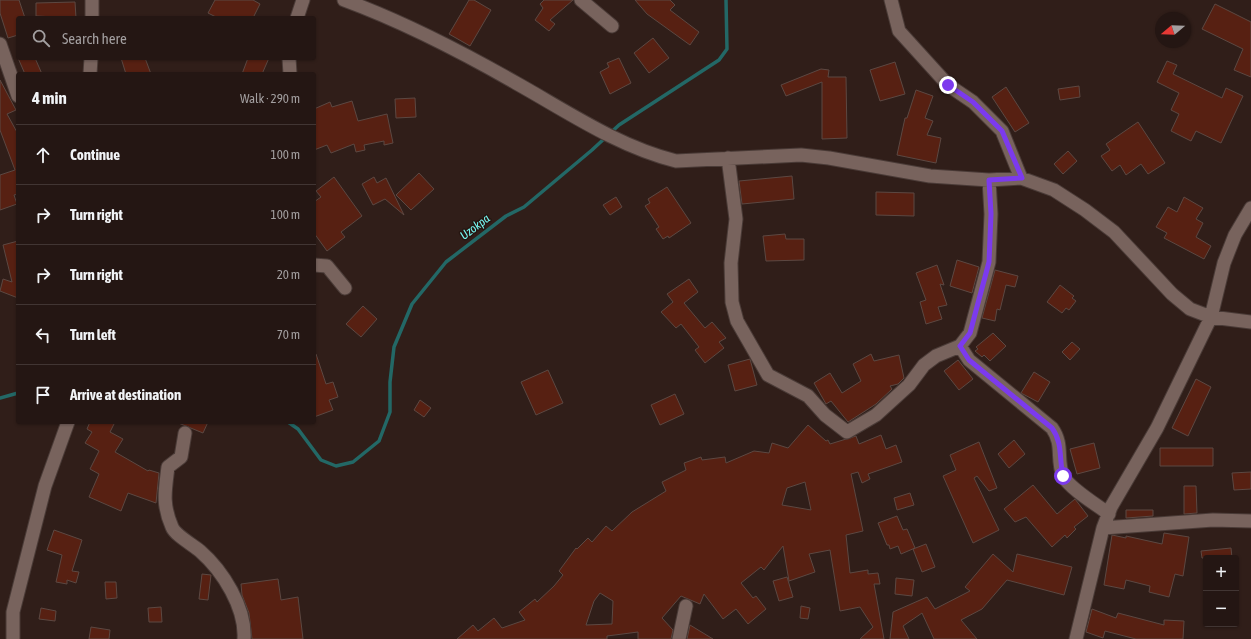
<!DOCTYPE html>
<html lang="en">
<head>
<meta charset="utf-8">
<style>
  :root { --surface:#241613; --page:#2c1f1c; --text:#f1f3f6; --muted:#a39fa0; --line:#413533 }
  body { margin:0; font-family:"Asap Condensed",sans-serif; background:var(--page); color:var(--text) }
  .controls { position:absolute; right:12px; bottom:12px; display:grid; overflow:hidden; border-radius:4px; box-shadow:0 1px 3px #0004 }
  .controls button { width:36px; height:36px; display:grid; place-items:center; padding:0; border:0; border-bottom:1px solid var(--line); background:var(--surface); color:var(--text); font:20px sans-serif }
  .compass { position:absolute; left:1155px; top:12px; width:36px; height:36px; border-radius:50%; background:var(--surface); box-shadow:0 1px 3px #0004; rotate:251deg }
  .stop { position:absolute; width:12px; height:12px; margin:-9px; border:3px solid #7c3aed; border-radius:50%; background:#fff }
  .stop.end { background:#7c3aed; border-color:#fff; box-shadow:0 1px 4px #0008 }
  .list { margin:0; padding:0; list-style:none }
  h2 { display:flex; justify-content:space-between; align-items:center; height:52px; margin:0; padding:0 16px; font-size:17px }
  h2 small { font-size:13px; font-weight:400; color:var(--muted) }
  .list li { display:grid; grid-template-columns:26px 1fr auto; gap:12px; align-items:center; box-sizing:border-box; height:60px; padding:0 16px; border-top:1px solid var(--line) }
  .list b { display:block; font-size:15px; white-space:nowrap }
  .list em { font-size:13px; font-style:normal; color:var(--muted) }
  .icon { flex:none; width:22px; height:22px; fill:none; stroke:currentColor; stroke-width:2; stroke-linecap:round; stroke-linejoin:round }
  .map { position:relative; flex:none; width:1251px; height:639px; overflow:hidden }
  .search { position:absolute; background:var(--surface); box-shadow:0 1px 3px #0004; left:16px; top:16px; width:300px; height:44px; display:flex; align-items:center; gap:10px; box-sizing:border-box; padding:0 14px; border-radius:4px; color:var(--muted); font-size:15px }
  .panel { position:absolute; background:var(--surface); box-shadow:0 1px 3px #0004; left:16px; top:72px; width:300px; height:352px; border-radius:4px }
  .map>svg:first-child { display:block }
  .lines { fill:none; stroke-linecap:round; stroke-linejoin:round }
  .stream { stroke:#236866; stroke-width:3.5 }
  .building { fill:#572012; stroke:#5c4842; fill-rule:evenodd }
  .street-casing { stroke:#4a3b37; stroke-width:15 }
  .street { stroke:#78635d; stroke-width:13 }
  .route { stroke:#7c3aed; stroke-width:5 }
  .labels { text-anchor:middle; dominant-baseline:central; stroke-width:3; stroke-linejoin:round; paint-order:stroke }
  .water-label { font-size:12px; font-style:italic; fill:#77f9f3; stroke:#251510 }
</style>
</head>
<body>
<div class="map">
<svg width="1251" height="639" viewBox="0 0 1251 639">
  <rect width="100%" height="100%" fill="#301e19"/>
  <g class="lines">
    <path class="stream" d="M0,398L18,393
      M288,422L298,429L321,460L336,466L353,462L379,441L390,412V382L394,347L412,304L446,262L506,216L524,207L592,150L619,125L719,60L727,49L726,0"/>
  </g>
  <path class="building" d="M0,0H19L25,18H18V35L8,38L0,13Z
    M215,0H253L260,4L253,18H218L208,13Z
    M469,0H474L491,10L470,46L449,34Z
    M544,0H573L550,20L555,24L549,31L535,20L543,8L540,4Z
    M635,0H670L675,5L670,10L699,32L690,45L647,14Z
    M75,2L76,18L36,16V3Z
    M1215,4L1251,22V77L1234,70L1243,49L1202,29Z
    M653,38L669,58L649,73L634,53Z
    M18,58H35L42,74H25Z
    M121,58H145L151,74H126Z
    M248,58H269L262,74H242Z
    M619,58L631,83L610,94L600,72L609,67L607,63Z
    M1167,61L1177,65L1173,74L1222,98L1226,88L1243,96L1221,143L1196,131L1191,141L1171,131L1179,114L1171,110L1179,93L1157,82Z
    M895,62L905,94L880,101L870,70Z
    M821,69L829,70L828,77H846L847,138L822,139V82L786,96L781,85Z
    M0,80L16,110L7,114L18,134V194L14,195L17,204L0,210V175L15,170L0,130Z
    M1079,86L1080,97L1060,100L1058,89Z
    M1006,87L1029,123L1015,132L992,97Z
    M916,90L933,96L925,118L933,121L927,135L941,138L936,163L897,155L905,118H907Z
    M415,98L416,117L396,118L395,99Z
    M352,101L358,121L387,114L393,143L384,145V141L364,145L365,150L356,152L354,144L331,153L327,145L314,150V109L330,102L332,107Z
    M1138,122L1165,163L1148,174L1141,164L1126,175L1120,165L1112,171L1101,156L1110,150L1106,144Z
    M1068,151L1077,161L1063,174L1054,164Z
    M419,173L434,189L411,210L396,195Z
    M792,176L794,199L742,204L739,181Z
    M334,177L362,216L341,232L345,237L327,251L314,233V202L321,197L316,191Z
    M374,177L377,183L386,178L404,215L385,199L373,205L362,184Z
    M667,187L691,223L669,238L668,236L663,239L656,229L659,227L645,206L650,203L648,199Z
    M876,192L914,193V216L876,215Z
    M616,197L622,207L610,215L603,205Z
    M1184,197L1203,208L1196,219L1203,223L1196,237L1211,246L1204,259L1164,238L1167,233L1156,227L1168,207L1177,212Z
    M785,234L786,239H804V260L766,261L763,236Z
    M18,241V298L0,291L3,279L12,282L3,245Z
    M957,260L979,267L972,293L950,286Z
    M937,265L944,285L940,284L947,305L938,307L942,319L926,324L920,302L926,300L916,273Z
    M995,270L1018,276L1015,287L1006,285L1000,310L997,309L995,321L982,318Z
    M689,279L698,292L684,303L705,328L712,322L726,338L719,342L724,348L705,363L695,350L699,347L681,324L676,328L661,312L673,302L667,294Z
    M1060,285L1074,296L1072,298L1076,301L1069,310L1066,308L1062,313L1047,302Z
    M363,306L377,319L361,337L346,324Z
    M993,333L1006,346L990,361L984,355L982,357L975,351L978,349L976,347Z
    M1072,342L1080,349L1070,360L1062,352Z
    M314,354H316L326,384L333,382L338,397L329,400L333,410L314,417Z
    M871,354L874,361L899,355L904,378L898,384L890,386L892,389L876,404L848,422L831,401L826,404L814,383L830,373L842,393L861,381L853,364Z
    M750,359L757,385L735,391L728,365Z
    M958,360L973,379L959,390L944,371Z
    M548,370L563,403L536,415L521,382Z
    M1034,372L1050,382L1038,402L1021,393Z
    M1196,379L1211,387L1188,436L1172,428Z
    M675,394L684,414L660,425L651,405Z
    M420,400L431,408L424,417L414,410Z
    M90,422H115L110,432L123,439L115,452L148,471L149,470L159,473L156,503L128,493L121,511L89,497L99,474L90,469L99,451L85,443L92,432L87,429Z
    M176,422H208L203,433Z
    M808,425L826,441L828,440L830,444L856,436L859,444L881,435L886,449L896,445L902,462L868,474L870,479L862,483L858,472L851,474L863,531L846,535L850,573L868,570V574L878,573L880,584H874L884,639H860L873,627L860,607L840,611L830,550L809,554L815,572L789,581L783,546L764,570L761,567L741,583L753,598L756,596L766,609L748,624L736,609L723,619L704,594L700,604L681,596L662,618L673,630L671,639H638V632L607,636V639H457L473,625L478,631L494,618L502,628L525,620L519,612L535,599L537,602L554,586L563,575L559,571L576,548L577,549L588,538L592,542L606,526L612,531L632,512L666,491L662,482L686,470L684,463L701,457L702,460L725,457L726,463L754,451L769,453L772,443L788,448ZM805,482L811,510L782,505L787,488ZM600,593L613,601L612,624L586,625L594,601Z
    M1014,440L1025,454L1009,468L998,454Z
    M979,442L997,488L989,491L977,476L974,478L999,530L973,543L943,476L956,470L950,455Z
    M1094,443L1100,468L1077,474L1070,449Z
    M1160,448H1213V466H1160Z
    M1251,472V489L1234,490L1232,473Z
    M1033,485L1057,514L1075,499L1088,516L1074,527L1076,529L1067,538L1065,535L1052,547L1026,517L1015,522L1004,509Z
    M1184,486H1196L1197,513L1184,514Z
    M910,493L914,505L897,510L894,498Z
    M1126,510H1153V516L1126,518Z
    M897,516L903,530L907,529L915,548L901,554L898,546L890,549L889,545H887L878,523Z
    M54,530L82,540L72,571L79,572L76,583L67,580V584L56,582L62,555L47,550Z
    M1164,533L1189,537L1183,576L1175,574L1169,597L1149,592L1150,586L1126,580L1124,589L1104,585L1112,535L1126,538V536L1162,544Z
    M926,544L935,567L922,572L913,549Z
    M1231,548L1232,558H1202L1201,551Z
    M993,554L1013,572L1017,554L1072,567L1064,595L1007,580L982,609L961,620L977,639H934L922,613L903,626L909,639H890L893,612L927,597L935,609L970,591L965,587Z
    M202,574L211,575L208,600L199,599Z
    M787,577L793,597L779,601L773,581Z
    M896,578L914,580L912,596L895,594Z
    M278,579L281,600L298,597L303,639H252L249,613L242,595L241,584Z
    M105,582H116L117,598L106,599Z
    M801,606L810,608L808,619L800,618Z
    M161,607L162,622H149L148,608Z
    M41,608L56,611L55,621L39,619Z
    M1092,609L1116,618L1118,613L1164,625V620L1184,621L1183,639H1136L1105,631L1103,638L1086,632Z
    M690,625L713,639H687Z
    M91,627L110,630L109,639H89Z"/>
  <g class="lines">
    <defs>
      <path id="street" d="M344,0C404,22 460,51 516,83C568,112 617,146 676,161L801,155L829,158L930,176L989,180L1021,178L1054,190L1085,210L1114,232L1172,294L1190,309L1211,317L1251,322
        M581,0L612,26
        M891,0L899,31L948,85L973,102L1002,131L1021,178
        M92,18V0
        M297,18L303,0
        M0,44L18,96
        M289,58L290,74
        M90,74L91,58
        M728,158L736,219L731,263L732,302L737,321L768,375L808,396L825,415L847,432L876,415L909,385L924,365L936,356L960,346L970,333L989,262L991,214L989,180
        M314,265L327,266L345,288
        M960,346L969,360L1052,428C1064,445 1056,459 1063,476C1069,488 1097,505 1109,514
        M185,433L181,457L168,467C165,491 162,504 172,527C175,535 193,545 200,551C223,571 246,608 244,639
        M1103,528L1213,520L1251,521
        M13,639V612L45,486L68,422
        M679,639L686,606
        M1076,639L1103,528L1111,507L1157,428L1211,317L1224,263L1235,235L1251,208"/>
    </defs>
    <use href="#street" class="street-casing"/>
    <use href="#street" class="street"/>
  </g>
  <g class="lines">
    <path class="route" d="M948,85L973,102L1002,131L1022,178L989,180L991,214L989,262L970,333L960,346L969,360L1052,428C1063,443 1059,460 1063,476"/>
  </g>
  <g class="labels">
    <g class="water-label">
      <text transform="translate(475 227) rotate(-37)">Uzokpa</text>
    </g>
  </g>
</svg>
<div class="controls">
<button>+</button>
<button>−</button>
</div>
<svg class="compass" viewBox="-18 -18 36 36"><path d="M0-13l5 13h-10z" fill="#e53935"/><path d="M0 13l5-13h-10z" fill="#a39fa0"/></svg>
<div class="stop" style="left:1063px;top:476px"></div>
<div class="stop end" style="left:948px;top:85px"></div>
<div class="search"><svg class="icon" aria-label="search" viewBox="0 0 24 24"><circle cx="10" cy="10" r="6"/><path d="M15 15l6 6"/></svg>Search here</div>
<section class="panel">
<h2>4 min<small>Walk · 290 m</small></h2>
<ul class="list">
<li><svg class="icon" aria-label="ahead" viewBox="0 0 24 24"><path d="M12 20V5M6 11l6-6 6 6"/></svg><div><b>Continue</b></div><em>100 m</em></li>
<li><svg class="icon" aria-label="right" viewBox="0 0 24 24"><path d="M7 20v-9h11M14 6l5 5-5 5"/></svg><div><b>Turn right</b></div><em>100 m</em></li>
<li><svg class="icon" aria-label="right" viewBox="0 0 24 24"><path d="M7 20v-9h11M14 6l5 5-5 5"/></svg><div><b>Turn right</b></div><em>20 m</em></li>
<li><svg class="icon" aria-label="left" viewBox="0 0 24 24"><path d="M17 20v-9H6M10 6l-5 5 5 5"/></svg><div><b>Turn left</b></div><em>70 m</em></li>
<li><svg class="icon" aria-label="arrive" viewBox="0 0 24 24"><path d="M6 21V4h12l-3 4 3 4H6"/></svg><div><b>Arrive at destination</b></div></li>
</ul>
</section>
</div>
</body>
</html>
